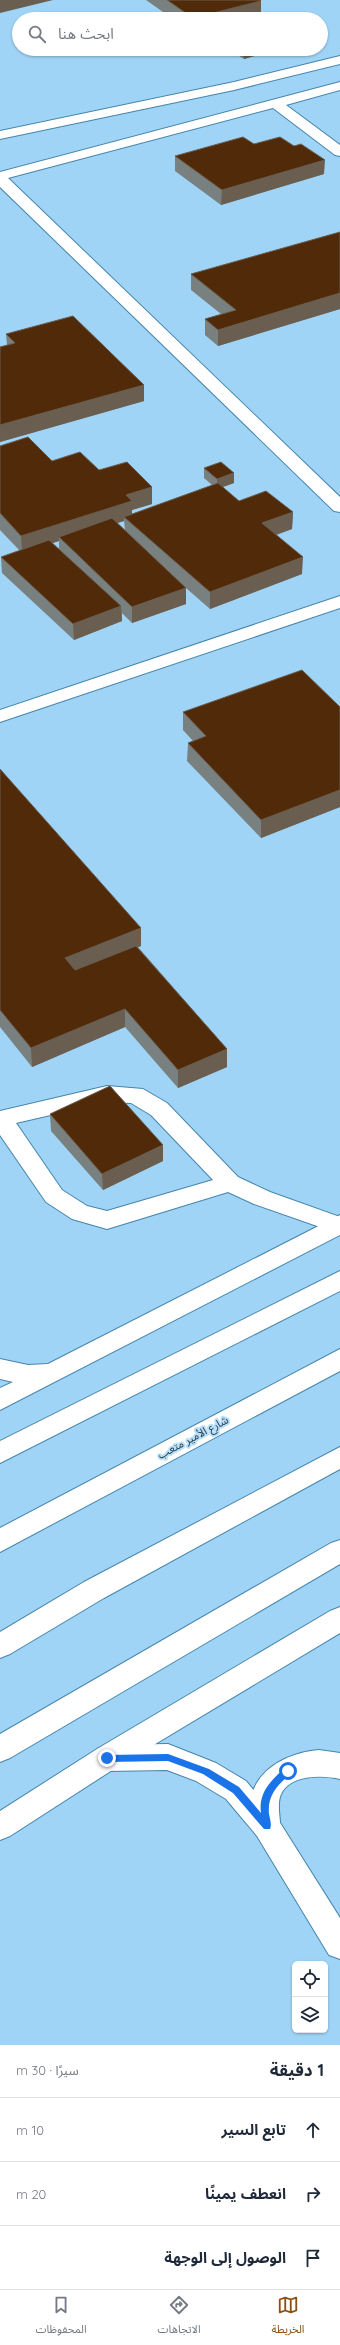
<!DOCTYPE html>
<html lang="ar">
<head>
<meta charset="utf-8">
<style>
  :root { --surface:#fff; --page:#f2f2f3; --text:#1f2937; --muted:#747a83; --line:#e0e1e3; --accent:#8d4e13 }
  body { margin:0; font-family:Quicksand,"Noto Sans Arabic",sans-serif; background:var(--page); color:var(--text); direction:rtl }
  .controls { position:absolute; right:12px; bottom:12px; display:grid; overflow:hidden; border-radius:6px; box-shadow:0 1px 3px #0004 }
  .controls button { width:36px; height:36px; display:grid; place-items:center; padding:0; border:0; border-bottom:1px solid var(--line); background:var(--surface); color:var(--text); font:20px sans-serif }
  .stop { position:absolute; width:12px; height:12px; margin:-9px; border:3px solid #1a73e8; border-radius:50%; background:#fff }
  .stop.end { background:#1a73e8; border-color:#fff; box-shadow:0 1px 4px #0008 }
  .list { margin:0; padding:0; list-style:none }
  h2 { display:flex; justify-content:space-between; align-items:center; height:52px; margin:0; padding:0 16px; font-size:17px }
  h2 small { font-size:13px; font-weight:400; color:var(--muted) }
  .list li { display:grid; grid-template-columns:26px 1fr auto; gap:12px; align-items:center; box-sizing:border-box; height:64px; padding:0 16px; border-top:1px solid var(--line) }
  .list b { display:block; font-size:15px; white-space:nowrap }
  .list em { font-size:13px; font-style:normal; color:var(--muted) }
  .icon { flex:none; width:22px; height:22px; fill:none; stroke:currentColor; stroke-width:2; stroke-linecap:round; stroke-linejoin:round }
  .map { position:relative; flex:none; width:340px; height:2045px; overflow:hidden; direction:ltr }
  .search { position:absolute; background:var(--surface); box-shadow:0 1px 3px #0004; left:12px; right:12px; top:12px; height:44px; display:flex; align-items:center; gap:10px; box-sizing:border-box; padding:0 14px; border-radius:22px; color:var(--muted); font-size:15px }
  .sheet { height:244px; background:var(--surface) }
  nav { display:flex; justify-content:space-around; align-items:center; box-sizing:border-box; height:56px; border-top:1px solid var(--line); background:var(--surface); font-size:11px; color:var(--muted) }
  nav a { display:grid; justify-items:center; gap:2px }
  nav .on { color:var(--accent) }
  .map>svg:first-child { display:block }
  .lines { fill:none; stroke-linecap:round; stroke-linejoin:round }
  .lane-casing { stroke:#4485ac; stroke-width:2 }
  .street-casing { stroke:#4485ac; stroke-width:2 }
  .secondary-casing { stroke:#4485ac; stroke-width:2 }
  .primary-casing { stroke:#4485ac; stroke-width:2 }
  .lane { fill:#fff; fill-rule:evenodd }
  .street { fill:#fff; fill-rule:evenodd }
  .secondary { fill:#fff; fill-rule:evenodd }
  .primary { fill:#fff; fill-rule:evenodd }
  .wall { fill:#788080; fill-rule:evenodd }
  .shaded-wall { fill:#695e50 }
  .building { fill:#512b09; stroke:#695e50 }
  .route { fill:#1a73e8 }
  .labels { text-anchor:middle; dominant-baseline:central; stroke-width:4; stroke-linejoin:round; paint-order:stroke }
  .street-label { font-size:11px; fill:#243f50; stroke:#b9dff9 }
</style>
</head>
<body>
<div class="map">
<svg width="340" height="2045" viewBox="0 0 340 2045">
  <rect width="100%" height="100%" fill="#a0d4f6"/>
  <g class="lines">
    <defs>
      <path id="lane" d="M107,1086L143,1089L167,1103L238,1177L270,1192L340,1217V1234L254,1204L228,1192L107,1229L72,1219L46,1202L0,1135V1111ZM107,1102L131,1103L151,1115L213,1180L107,1211L87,1206L62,1190L16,1123Z
        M319,1750L340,1753V1779C319,1774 281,1775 279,1803C278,1816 283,1825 277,1836L267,1840L257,1836C234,1787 272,1754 319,1750Z"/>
      <path id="street" d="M340,56V64L234,90L0,139V131L234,82Z
        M340,82V90L286,105L340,145V156L335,155L273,108L8,178L340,497V512L334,511L0,187V172Z
        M340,596V608L0,722V710Z
        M168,1744L216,1763L246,1781L277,1818L340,1918V1959L329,1955L257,1836L226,1799L196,1781L167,1770L107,1771L97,1767L93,1758L97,1749L107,1745Z"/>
      <path id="secondary" d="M340,1215V1235L0,1410V1388L13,1382L0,1379V1359L28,1365L48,1364Z
        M340,1271V1291L0,1463V1441Z
        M340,1540V1564L10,1758L0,1762V1734L331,1543Z
        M340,1607V1633L117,1767L10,1836L0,1840V1811L97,1749L330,1611Z"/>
      <path id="primary" d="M340,1349V1371L0,1552V1528Z
        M340,1447V1469L104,1598L10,1654L0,1658V1632L84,1582Z"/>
    </defs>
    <use href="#lane" class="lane-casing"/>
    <use href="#street" class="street-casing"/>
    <use href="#secondary" class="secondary-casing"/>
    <use href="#primary" class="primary-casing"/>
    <use href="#lane" class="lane"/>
    <use href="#street" class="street"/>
    <use href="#secondary" class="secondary"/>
    <use href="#primary" class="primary"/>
  </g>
  <path class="wall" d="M146,0H260L261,1V16L247,19H173Z
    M233,49H302L286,54L279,49L244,59L233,52Z
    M254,144L324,174L221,205L175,171V156Z
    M340,232V309L218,346L205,335V319L221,314L191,290V274Z
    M6,334L144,385V401L0,442V347L7,345Z
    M0,446L52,461L152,487V504L132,510V514L212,485L204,478V468L234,483L223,487L239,501L293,512L292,529L276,535L302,574L210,609L186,588V604L132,623L122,613V621L74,640L2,573L1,557L20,551L0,530ZM124,521L125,530L117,523ZM59,541V550L52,543Z
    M340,707V807L261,838L187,761L188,743L193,741L183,730V712Z
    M0,769L141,946L138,947L227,1049V1067L178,1088L125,1027L32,1067L0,1027Z
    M50,1114L163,1161L103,1190L51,1131Z"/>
  <path class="shaded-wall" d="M0,0H53L0,13Z
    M261,1V16L247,19H193V18Z
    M322,34V44H321V35Z
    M248,49H279L244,59V50Z
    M286,49H302L286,54Z
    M325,160L324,174L221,205L222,190Z
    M340,293V309L218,346V330Z
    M144,385V401L0,442V425Z
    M234,473V483L217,489V479Z
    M152,487V504L132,510V518L124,517V521L62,540L59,537V541L22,553L21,536L126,495Z
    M293,512L292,529L262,540V523Z
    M303,557L302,574L210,609V592Z
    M186,588V604L132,623V607Z
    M121,606L122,621L74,640L73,624Z
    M340,790V807L261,838V820Z
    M141,928V946L65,976V958Z
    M125,1009V1027L32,1067L31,1048Z
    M227,1049V1067L178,1088V1070Z
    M163,1145V1161L103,1190L102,1174Z"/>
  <path class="building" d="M167,0H260L261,1L193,18Z
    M243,137L254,144L280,137L294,146L301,144L325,160L222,190L175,156Z
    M340,232V293L218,330L205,319L236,310L191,274Z
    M73,316L144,385L0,425V347L15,343L6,334Z
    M28,437L52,461L80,452L99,470L127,462L152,487L126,495L132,501L21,536L0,513V446Z
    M221,462L234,473L217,479L204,468Z
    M218,483L239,501L266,491L293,512L262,523L303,557L210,592L124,517Z
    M112,518L186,588L132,607L59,537Z
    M49,540L121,606L73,624L1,557Z
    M302,670L340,707V790L261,820L188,743L206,736L183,712Z
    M0,769L141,928L65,958L75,970L136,946L227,1049L178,1070L125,1009L31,1048L0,1010Z
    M110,1086L163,1145L102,1174L50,1114Z"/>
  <path class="route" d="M168,1754L209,1769L239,1787L261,1813C258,1793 271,1780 285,1768H291V1773C278,1785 267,1795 269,1814C270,1819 272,1825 270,1829H264L233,1793L203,1774L168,1761L107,1762L103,1758L107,1755Z"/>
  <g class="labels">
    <g class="street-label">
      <text transform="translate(193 1437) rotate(-28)">شارع الأمير متعب</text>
    </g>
  </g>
</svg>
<div class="controls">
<button><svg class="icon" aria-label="locate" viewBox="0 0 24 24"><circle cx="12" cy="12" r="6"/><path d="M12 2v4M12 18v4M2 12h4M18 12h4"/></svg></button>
<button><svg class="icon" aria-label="layers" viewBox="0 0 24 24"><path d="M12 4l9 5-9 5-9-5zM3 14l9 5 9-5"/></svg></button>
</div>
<div class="stop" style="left:288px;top:1771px"></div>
<div class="stop end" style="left:107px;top:1758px"></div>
<div class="search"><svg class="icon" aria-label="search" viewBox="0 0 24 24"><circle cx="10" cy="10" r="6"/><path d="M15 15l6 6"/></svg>ابحث هنا</div>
</div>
<section class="sheet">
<h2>1 دقيقة<small>سيرًا · 30 m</small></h2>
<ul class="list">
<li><svg class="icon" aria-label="ahead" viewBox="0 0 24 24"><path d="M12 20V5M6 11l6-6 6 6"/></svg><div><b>تابع السير</b></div><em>10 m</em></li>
<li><svg class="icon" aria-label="right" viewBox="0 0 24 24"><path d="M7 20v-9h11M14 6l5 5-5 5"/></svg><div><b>انعطف يمينًا</b></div><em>20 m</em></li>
<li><svg class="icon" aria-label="arrive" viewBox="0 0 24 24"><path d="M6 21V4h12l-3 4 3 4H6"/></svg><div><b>الوصول إلى الوجهة</b></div></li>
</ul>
</section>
<nav>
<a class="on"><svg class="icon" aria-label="map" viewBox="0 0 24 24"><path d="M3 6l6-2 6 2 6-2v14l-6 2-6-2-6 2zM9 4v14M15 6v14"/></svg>الخريطة</a>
<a><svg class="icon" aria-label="directions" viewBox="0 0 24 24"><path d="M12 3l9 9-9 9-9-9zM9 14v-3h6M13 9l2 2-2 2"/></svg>الاتجاهات</a>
<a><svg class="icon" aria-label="saved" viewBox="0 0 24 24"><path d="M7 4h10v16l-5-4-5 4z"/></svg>المحفوظات</a>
</nav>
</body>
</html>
